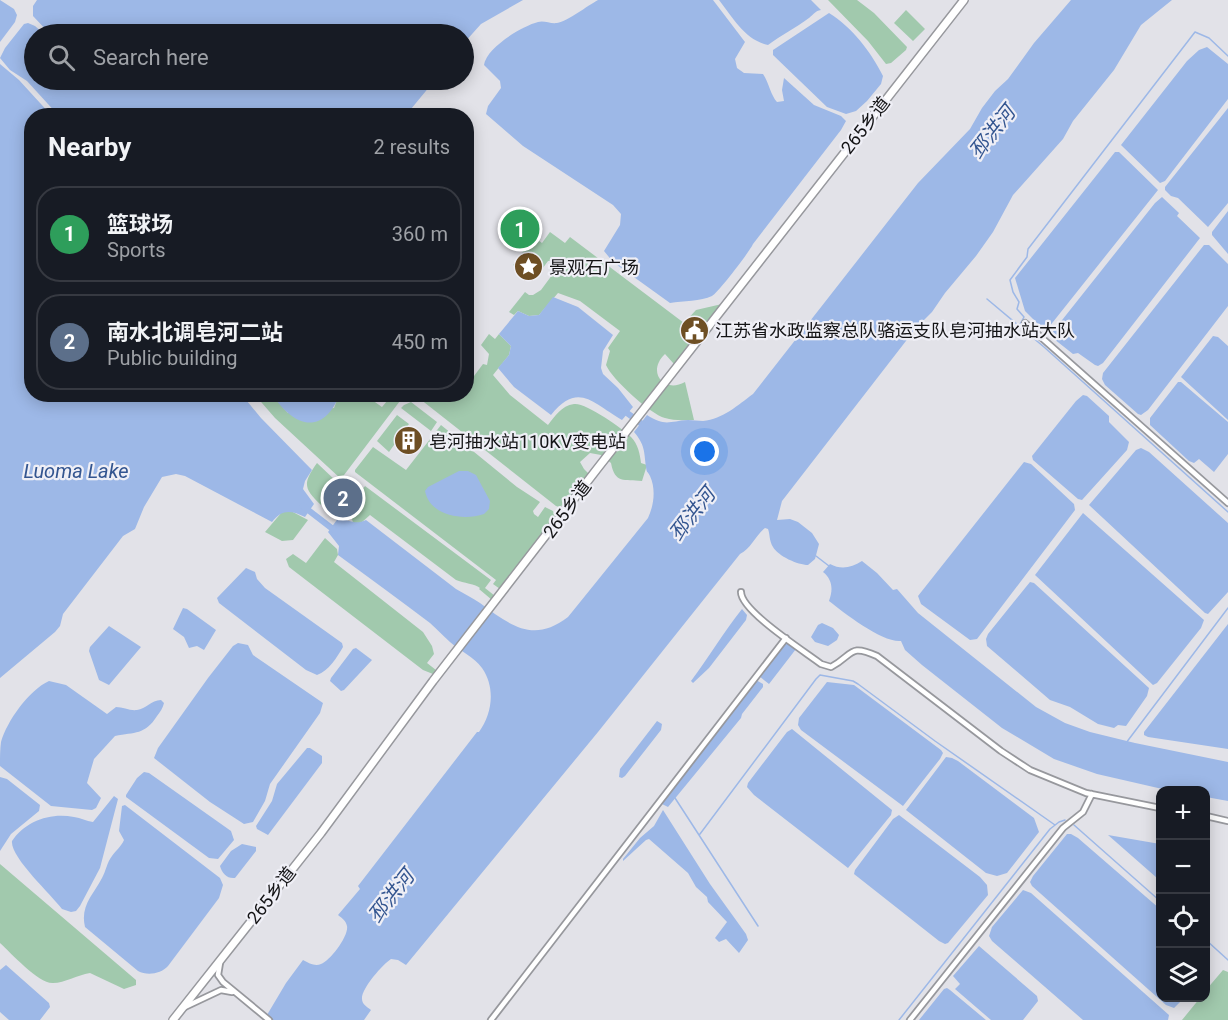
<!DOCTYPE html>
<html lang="en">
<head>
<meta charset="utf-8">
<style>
  :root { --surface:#171b24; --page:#242831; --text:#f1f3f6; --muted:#9ea1a6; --line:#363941; --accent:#b6a998 }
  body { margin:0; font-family:Roboto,"Noto Sans SC",sans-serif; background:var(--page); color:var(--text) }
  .controls { position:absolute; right:18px; bottom:18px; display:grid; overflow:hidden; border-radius:12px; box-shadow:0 3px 15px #0003 }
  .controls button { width:54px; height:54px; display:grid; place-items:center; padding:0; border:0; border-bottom:2px solid var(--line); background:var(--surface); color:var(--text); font:30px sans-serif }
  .you { position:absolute; left:705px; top:452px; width:21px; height:21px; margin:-15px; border:4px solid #fff; border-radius:50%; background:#1a73e8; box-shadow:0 0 0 9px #1a73e833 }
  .badge { display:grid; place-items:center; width:39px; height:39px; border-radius:50%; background:var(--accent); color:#fff; font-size:20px; font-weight:700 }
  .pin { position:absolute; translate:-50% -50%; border:3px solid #fff; box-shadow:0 2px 6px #0006 }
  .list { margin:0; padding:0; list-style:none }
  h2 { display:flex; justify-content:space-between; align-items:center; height:78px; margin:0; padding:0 24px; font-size:26px }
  h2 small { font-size:20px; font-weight:400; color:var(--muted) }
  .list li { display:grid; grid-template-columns:39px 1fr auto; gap:18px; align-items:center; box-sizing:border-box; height:96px; margin:0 12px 12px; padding:0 12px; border:2px solid var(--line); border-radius:24px }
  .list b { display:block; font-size:22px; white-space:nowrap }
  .list p { margin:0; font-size:20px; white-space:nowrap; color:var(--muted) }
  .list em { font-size:20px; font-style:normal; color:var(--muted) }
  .icon { flex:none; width:33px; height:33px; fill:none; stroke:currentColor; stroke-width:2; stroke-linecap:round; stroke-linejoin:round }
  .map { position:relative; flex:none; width:1228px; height:1020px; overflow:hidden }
  .search { position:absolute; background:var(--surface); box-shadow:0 3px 15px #0003; left:24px; top:24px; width:450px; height:66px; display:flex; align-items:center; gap:15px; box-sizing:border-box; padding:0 21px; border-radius:33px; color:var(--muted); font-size:22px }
  .panel { position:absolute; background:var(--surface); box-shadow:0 3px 15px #0003; left:24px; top:108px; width:450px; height:294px; border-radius:24px }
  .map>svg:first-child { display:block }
  .green { fill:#a1c9ad }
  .water { fill:#9db8e7 }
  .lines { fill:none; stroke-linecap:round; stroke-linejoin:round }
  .stream { stroke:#9db8e7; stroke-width:1.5 }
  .canal { stroke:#9db8e7; stroke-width:6 }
  .street-casing { stroke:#97989d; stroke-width:8 }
  .secondary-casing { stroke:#97989d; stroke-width:10 }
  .street { stroke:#fff; stroke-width:4.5 }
  .secondary { stroke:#fff; stroke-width:7 }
  .labels { text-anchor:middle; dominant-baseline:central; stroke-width:4.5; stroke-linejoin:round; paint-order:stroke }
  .street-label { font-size:18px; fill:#141416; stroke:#efeff6 }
  .poi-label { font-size:18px; fill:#141416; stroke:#efeff6; text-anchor:start }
  .water-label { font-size:20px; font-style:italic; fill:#335590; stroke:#efeff6 }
</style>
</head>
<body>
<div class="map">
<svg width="1228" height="1020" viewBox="0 0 1228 1020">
  <rect width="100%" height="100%" fill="#e2e2e8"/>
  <path class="green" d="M828,0H857L874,13L907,47L906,50L891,63L886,64L868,41Z
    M906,10L925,29L913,41L894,23Z
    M521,214L533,223L518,243L506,234Z
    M550,232L565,243L570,237L684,323L696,310L722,304L674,364L665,354C646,372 664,394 685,382L694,420C684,420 674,421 665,418C650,414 612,379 606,365L610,351L608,348L620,331L580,301L558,293L539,315L529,316L518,311L514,315L509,312L525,292L529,295H533L541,290L558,267H562L569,260L548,261L534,280L513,265L534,237L542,243Z
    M489,334L495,339L499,334L511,346L509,355L493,375L510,395L548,425C555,416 561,406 574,404C585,402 622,428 631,437C638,444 640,454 641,463L647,465L642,481C624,479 615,484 611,463L601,455L590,453L580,462L584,469L589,474L565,504L559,507L556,506L420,399L416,395H457L460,399L471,389L469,383L471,380L483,364L487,365L489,354L481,345Z
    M255,395H272L288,413L334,408L339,395H365L382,407L392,395H400L403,397L341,479L275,418Z
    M411,402L437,422L431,431L401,408L404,405Z
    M397,415L409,424L389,452L377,441Z
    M441,425L517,487L540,502L533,511L534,514L538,517L545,507L553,511L555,518L500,589L493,584L496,580L355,472V470L373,447L406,470Z
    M317,463L336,481V485L321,505C303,488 303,483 317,463Z
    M365,486L491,580L485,588L495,596L492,600L479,589L480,588C476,584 463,583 456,580L370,515L361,523H353L352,519L343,515Z
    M291,511L308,520L293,540L282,541L265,532L282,512Z
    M325,538L337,549L338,555L334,562L423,632L432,646L434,654L427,663L436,670L433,674L423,670L289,567L286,559L293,554L306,563Z
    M0,864L136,980V985L124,989L90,973C77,975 65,983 53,983C39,984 11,953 0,943Z
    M1223,970L1228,972V1020H1182L1200,998H1206V990Z"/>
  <path class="water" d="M0,0L14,9L17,15L15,22L0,42Z
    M37,0H523L481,24L464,43V34H50L33,16V6Z
    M598,0H713L745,42L735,59L737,68L744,73L763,74C769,83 771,96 777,102L784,101L782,90L784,78L814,105L841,116L846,121L841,130L753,244C750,251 718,293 712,296C701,301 683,301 670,303L613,262L604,251L620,225L621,214L613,205L523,146L486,114L488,106L501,88L500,81L484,65C486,48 522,26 538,22C544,20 550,24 557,23C568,21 587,6 598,0Z
    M719,0H811L821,10C815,11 814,14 809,18C796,28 781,35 768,45C745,40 733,18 719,0Z
    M1071,0H1172L1141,25L1114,70L1073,121L1063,139L1013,195L993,232L976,256L945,293L932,312L916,328L782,501L777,520L790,519L798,522L812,533L819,544L815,559L808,565C798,565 778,556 773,547C769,541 770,534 768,529L765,528C755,536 751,549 740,554L598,732L406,965L398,960L391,959C383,964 361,989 362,999C362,1004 367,1007 371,1010L364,1020H264L286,983L303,960C309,963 315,967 321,964C330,961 349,936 347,926C346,921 342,918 338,915L360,889L358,886L477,732H479C492,714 496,688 482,668C474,657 460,651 450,642C443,636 437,629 430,623C400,600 369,578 338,555L339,546L328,532L339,517C349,521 356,525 366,520L456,589C464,594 473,598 480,603C510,625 533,644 568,617L648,518C654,505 656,489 650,476C647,470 647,474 646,467C644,451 645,445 634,432L647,415C665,427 670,421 688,420C693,420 698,421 703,421C723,419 738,405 753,394L918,183L970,129L982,108L995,91L1008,79L1034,43Z
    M829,13C852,27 871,52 883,76L881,84L867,101L856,111L846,114L827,107L773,55V50Z
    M28,23L35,26L44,34H34V80H435L406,115H58L27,81L10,70L0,58L5,48L24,24Z
    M1207,47L1228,64V99L1165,181L1160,183L1121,145L1187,61L1199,50Z
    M0,64L19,80L51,115L32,116V394L242,395L261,418L312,470L305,481L303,489L314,504L305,517C291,510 282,509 272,522L185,476L176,474L162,477L144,507L135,529L123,536L63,614L60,626L55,632L0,678Z
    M1228,108V203L1208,227L1178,198L1171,196L1165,190V187Z
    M1115,152H1119L1158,190L1049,327L1042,328L1025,311L1015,278Z
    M1162,197L1179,213L1177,216L1200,238L1103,363L1098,366L1095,365L1078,353L1073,354L1054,339L1051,334L1155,203Z
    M1228,211V254L1212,235V232Z
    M1204,245H1209L1228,264V306L1148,410L1141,415L1138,414L1105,385L1102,379L1103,373Z
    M553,297L578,307L613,335L603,351L601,368L603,374L618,388L633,407L622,420C593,403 578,381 551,415L514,387L498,368L509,355L511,346L499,334L518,311L529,316L539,315Z
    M1213,336L1218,337L1228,346V420L1181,377Z
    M1178,382H1181L1228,422V454L1214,472L1199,459L1194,463L1189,461L1150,425V418Z
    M272,395H339C331,419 311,433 288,413C282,408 277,401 272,395Z
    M1083,395L1087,396L1109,416V422L1129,442L1127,450L1082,500L1078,499L1033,460L1032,456L1076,401Z
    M1141,448L1149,452L1228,523V592L1208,614L1205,613L1089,505L1136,450Z
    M1024,462L1031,464L1074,504L1075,510L977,639L970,640L921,604L918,596Z
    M459,471H468L476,475L490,501L489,509L484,514C463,521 430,516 425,491L428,487Z
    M1083,513L1204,620L1201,628L1157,683L1153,685L1035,575Z
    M862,561L877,573L893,590L897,589L918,613L1036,707L1065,723L1090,732L1135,743L1228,762V801L1206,797V790H1173L1158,788L1097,774L1054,759L1002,728L922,665L905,650L901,641C883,643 844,613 829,601C833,590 833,580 823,572L830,564C841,570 851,568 862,561Z
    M246,568L255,572L257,579L265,588L342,643L343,647C337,657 329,671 317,675L306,670L219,603L217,598Z
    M1030,582L1034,583L1149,688L1147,696L1126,726L1118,725L1114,728L1098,724L1070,707L1050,700L987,646L986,639L988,634Z
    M183,608L187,609L216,630L204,650L197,646L189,648L184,637L173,629Z
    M742,609L747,615L746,620L709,668L693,683L691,681C709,657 723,633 742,609Z
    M822,623L833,628L839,635L837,640L828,646L815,642L811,637L818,625Z
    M1228,624V749L1148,737L1144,735V732Z
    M109,626L141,647L109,685L99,680L89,651L90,647Z
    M787,642L796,649L769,684L759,676Z
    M238,643L248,645L253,655L323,703L320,713L270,784L265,801L253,822L244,824L210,802L154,758L158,748L208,678L233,646Z
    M356,648L372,660L344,690L341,691L330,681L331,678L353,649Z
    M756,680L763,684V687L742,714L741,718L668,807L662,804L667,796Z
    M49,681L66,685L107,714L116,707C123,707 130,711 137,710C146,709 151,700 161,700L164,703C163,708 160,712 157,716C145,735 135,732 115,736L94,759L87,783L101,798L96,808L92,810L51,806L0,766C0,759 0,749 1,742C7,721 29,690 49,681Z
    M827,682L854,685L941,750L943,753L940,759L903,806L801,730L798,725L799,718Z
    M657,721L662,724L661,730L625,776L622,778L619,777L620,769Z
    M792,729L892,810L891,815L848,868L754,795L747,787L748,783L787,732Z
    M307,748H310L322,756V763L268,835L257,829L256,826L272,801L277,784Z
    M946,757L952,758L958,761L1034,818L1039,832L1007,873L997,876L986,873L906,810Z
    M144,772L149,773L231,831L234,840L218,859L209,858L126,797V795L137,778Z
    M0,777L7,779L40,805L39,811L11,834L0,851Z
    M114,796L118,799L100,868L80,906L76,911L71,912L62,909C51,894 10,857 12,841C25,821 51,812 74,817C81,818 86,821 93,822Z
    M125,805L220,878L223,885L219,898L168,966C161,974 147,976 138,971L85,927C80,906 93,895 102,878C106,871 107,862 112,856C116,850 121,847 124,840L119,831L122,806Z
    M663,810L710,884L746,934L748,940L739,953L726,939L719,942L715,938L727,922L708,902L707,897L696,887L688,873L649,839L646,840L623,861V859L640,838L654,826Z
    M899,815L980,877L987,885L988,895L948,943L945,944L939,941L854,874L855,870L893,819Z
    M1067,834H1071L1078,838L1160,909V998H1184L1174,1008L1166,1005L1032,886L1030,882L1033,876Z
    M1108,835L1160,844V874L1157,878Z
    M242,844L256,847V851L235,878C227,879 222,873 220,866L231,851Z
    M1023,890L1031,893L1169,1015L1168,1020H1083L992,941L989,936L992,927Z
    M979,946L1037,996L1038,1001L1023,1020H991L955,989L960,984L953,976Z
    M6,965L49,1003L50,1007L40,1020H9L0,1012V970Z
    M947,988L950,990L986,1020H919L944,989Z"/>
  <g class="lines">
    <path class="stream" d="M987,299L1044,347L1228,512
      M1019,326L1024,317L1017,309L1019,302L1013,292L1010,280L1027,257L1028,249L1195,32L1209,38L1228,56
      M816,556L829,566
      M1126,743L1228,608
      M675,798L758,926
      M1074,825L1160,901
      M700,834L816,679L820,675L853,681L858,684L935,741L1055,825
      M1206,940L1228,960
      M899,1020L1050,829L1059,822L1065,820"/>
    <path class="canal" d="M623,410L646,427
      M303,506L338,533"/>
    <defs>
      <path id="street" d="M1025,323L1228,503
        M741,592C741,611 804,651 821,664L831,667C854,655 848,643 877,656L1001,751L1030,770L1086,793L1160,808
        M1206,816L1228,821
        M220,963L218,975L223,982L269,1020
        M185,1007L221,990L232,992
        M491,1020L786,638
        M910,1020L1063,828L1083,812L1092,794"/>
      <path id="secondary" d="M173,1020L321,833L433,681L597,469L964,0"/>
    </defs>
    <use href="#street" class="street-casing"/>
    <use href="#secondary" class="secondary-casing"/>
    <use href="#street" class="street"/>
    <use href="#secondary" class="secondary"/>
  </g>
  <defs>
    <symbol id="sight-disc" viewBox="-11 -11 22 22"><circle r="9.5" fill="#6e4f24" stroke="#efeff6"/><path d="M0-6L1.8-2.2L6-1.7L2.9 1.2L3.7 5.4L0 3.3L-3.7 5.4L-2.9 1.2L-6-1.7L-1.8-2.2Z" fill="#fff"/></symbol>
    <symbol id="civic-disc" viewBox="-11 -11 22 22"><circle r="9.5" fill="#6e4f24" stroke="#efeff6"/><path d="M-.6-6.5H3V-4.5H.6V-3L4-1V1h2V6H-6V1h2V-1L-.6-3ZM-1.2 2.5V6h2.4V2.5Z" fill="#fff"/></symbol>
    <symbol id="building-disc" viewBox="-11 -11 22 22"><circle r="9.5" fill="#6e4f24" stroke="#efeff6"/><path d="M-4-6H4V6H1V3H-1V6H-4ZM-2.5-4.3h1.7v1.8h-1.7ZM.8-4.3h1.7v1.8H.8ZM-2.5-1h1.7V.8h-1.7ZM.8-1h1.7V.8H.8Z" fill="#fff"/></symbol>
  </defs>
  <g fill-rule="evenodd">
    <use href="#sight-disc" x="512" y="250" width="33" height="33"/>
    <use href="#civic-disc" x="678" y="314" width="33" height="33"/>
    <use href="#building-disc" x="392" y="424" width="33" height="33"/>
  </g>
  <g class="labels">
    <g class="street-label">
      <text transform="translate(865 125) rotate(-52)">265乡道</text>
      <text transform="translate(567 509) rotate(-53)">265乡道</text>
      <text transform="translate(271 895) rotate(-52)">265乡道</text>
    </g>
    <g class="poi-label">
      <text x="549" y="267">景观石广场</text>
      <text x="715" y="330">江苏省水政监察总队骆运支队皂河抽水站大队</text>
      <text x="429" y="441">皂河抽水站110KV变电站</text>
    </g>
    <g class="water-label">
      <text transform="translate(992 132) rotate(-52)">邳洪河</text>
      <text x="76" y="471">Luoma Lake</text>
      <text transform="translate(692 514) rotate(-52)">邳洪河</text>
      <text transform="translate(391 896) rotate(-52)">邳洪河</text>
    </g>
  </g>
</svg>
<div class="controls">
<button>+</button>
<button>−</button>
<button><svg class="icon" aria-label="locate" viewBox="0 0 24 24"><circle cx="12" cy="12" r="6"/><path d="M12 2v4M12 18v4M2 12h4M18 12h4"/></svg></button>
<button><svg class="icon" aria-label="layers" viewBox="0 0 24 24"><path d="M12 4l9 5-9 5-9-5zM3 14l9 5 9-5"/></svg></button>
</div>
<div class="you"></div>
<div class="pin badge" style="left:520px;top:229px;background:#2e9e5b">1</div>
<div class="pin badge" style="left:343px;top:498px;background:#5c6f8a">2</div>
<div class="search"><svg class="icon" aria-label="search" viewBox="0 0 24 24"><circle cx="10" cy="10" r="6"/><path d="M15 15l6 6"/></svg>Search here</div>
<section class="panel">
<h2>Nearby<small>2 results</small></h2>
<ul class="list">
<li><span class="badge" style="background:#2e9e5b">1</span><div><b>篮球场</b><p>Sports</p></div><em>360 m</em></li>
<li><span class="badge" style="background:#5c6f8a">2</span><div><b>南水北调皂河二站</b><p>Public building</p></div><em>450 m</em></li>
</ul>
</section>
</div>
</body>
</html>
